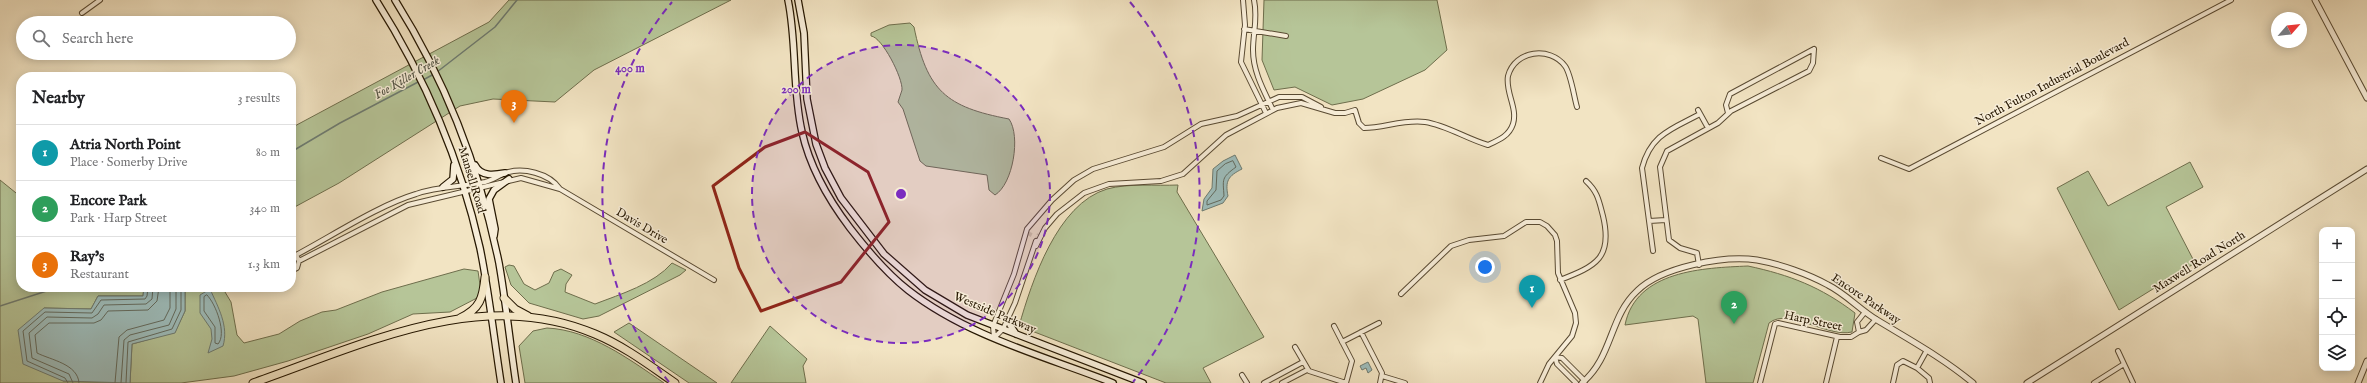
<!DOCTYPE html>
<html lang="en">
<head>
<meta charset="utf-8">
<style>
  :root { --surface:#fff; --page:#f6f6f6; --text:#202124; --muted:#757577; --line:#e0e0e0; --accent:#b45309 }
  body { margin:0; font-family:"IM FELL English",serif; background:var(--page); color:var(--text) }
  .controls { position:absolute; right:12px; bottom:12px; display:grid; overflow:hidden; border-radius:8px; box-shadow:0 2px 10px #0003 }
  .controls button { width:36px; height:36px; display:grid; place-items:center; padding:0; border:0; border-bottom:1px solid var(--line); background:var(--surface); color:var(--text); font:20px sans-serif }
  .compass { position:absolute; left:2271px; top:12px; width:36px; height:36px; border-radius:50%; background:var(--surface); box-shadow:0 2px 10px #0003; rotate:62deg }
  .you { position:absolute; left:1485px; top:267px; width:14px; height:14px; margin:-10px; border:3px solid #fff; border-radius:50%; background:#1a73e8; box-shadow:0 0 0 6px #1a73e833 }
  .badge { display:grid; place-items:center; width:26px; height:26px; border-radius:50%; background:var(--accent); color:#fff; font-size:13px; font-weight:700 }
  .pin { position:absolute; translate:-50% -33px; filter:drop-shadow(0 1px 2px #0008) }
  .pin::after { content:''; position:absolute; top:21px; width:14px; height:12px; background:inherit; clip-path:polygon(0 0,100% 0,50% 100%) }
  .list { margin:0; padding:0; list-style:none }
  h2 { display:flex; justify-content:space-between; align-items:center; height:52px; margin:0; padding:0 16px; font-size:17px }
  h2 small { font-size:13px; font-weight:400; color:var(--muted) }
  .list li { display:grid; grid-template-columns:26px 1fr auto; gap:12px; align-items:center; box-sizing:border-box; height:56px; padding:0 16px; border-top:1px solid var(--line) }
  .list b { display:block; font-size:15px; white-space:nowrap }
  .list p { margin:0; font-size:13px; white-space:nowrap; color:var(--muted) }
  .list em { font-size:13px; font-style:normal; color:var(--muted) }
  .icon { flex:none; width:22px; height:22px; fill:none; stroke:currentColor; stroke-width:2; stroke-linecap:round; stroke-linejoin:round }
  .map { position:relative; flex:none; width:2367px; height:383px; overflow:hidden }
  .search { position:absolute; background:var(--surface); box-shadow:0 2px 10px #0003; left:16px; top:16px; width:280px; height:44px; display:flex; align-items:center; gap:10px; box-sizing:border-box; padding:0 14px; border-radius:22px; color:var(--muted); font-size:15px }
  .panel { position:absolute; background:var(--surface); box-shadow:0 2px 10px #0003; left:16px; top:72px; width:280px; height:220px; border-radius:16px }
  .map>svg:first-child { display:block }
  .green { fill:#b6c598; stroke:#6e6e4c }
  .water { fill:#9dbdbc; stroke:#6d7b71 }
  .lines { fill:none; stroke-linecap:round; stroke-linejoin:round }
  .shore { stroke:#626a5e; stroke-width:1 }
  .stream { stroke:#6d7b71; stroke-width:1.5 }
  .minor-tunnel { stroke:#d3c5a6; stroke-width:4; stroke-dasharray:4 2; stroke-linecap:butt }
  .minor-casing { stroke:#594a32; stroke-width:6 }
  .tertiary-casing { stroke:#594a32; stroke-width:7 }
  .secondary-casing { stroke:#261701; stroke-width:8 }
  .motorway-casing { stroke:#261701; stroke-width:9 }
  .minor { stroke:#f7edd8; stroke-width:4 }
  .tertiary { stroke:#f7edd8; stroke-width:5 }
  .secondary { stroke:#f7edd8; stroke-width:5.5 }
  .motorway { stroke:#f2e4c3; stroke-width:7 }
  .marked { fill:none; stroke:#8f2418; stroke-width:3; stroke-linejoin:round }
  .ring { fill:none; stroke:#7b2cbf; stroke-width:2; stroke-dasharray:7 5 }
  .labels { text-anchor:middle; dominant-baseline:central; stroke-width:3; stroke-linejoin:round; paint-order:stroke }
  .street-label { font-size:12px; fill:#261701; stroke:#f7edd8 }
  .water-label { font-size:13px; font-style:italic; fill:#505142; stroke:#f7edd8 }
  .centre { fill:#7b2cbf; stroke:#f7edd8; stroke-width:2 }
  .ring-label { font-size:12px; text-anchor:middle; font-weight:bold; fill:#7b2cbf; stroke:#f7edd8; stroke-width:3; stroke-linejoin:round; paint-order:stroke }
</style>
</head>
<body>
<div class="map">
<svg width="2367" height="383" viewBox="0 0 2367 383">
  <rect width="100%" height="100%" fill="#f2e4c3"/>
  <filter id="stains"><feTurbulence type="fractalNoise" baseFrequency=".005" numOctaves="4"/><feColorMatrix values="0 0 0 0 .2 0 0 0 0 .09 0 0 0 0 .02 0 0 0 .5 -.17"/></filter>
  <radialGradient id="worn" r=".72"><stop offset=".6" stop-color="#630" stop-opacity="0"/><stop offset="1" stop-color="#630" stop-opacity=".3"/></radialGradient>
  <path class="green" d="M509,0H731L594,70L555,102L493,99L460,106L339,183L291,209V128L489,22Z
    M1264,0H1437L1447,50L1425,70L1363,99L1332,105L1295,87L1274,90L1262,60Z
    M910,23L914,27C927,91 946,107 1009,119C1021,136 1013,184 995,195L989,190L987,175L926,166L920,161L903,109L898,102C899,98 901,94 902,90C903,78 882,37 871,36V33L889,25Z
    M2190,162L2203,187L2166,207L2195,263L2119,310L2057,188L2088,171L2108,206Z
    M0,180L21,197V287H144L143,296H98L91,309L44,308L63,381L125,383H0Z
    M1178,185L1177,192L1264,337L1203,368L1211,383H1166L1019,326C1032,281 1057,204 1107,189C1129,183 1155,186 1178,185Z
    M672,263L686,270L680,275L599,316L583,319L529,303L511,285L505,267L509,265L514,266L524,284L535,290L549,283L554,272L561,269L572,275L566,284L565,292L595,304C621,294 654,284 672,263Z
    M1748,266C1790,275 1821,287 1855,313L1852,332C1827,338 1789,307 1769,323L1753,383H1706L1698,319L1693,316L1625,325C1636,270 1704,268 1748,266Z
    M464,269L478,271L481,292L477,298L450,312L413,314L368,334L288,361L234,376L181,383H130L132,344L175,332L185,311V287H222L231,302L237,335L244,343L279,334L300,321L322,312L336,310L382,292Z
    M629,323L717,383H689L614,332Z
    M770,326L807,359L803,366L806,383H731Z
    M547,328C590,330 629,359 664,383H525L519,346L533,331Z"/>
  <path class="water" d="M1235,155L1242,169C1228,176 1225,181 1228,196L1223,203L1202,211L1204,199L1212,188L1213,169L1223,161Z
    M144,287H185V311L175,333L132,344L130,383L63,381L23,364L18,330L44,308L91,309L98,296H143Z
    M210,289C218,307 229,326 223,346L208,353L212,339L211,329L200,313V295Z
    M1368,362L1372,370L1368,373L1366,368L1362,370L1360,366Z"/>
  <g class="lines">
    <path class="shore" d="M1233,161L1236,167C1221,178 1223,179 1224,196L1221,200L1207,205V201L1216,190L1217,171L1225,164Z
      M207,295C216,304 227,334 218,344L215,343V327L204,311V297Z
      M68,383L65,378L27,361L23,331L45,312L92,313L101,300L145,299L147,296L148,287
      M73,383L69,374L32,358L29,333L47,317L92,318L98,314L104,305L146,304L152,299L153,287
      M79,383C78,364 51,360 37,353L35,335L49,323H94L101,320L108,311L148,310L157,301L159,287
      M115,383L119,337L127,330L164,320L170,308V287
      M121,383L124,340L130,335L169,325L176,309V287
      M126,383L128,342L172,329L181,310V287"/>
    <path class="stream" d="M437,72L495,27L517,0
      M423,80L434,74
      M291,152L340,123L420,81
      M0,306L59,287"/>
    <path class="minor-tunnel" d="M1029,236L1031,232
      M1036,241L1039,234"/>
    <defs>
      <path id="minor" d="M1243,0L1245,25L1241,62L1266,113
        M1254,0C1258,18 1253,33 1253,50C1253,72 1264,91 1273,110
        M82,13L100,0
        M1244,29L1286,36
        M1698,110L1708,128
        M1728,113L1726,105L1730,94L1814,49
        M1881,158L1909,169L2231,0
        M1649,221L1666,220
        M1036,246L1045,228L1057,214L1084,193L1109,184L1161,181L1183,174L1226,135L1277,108L1301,103L1335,113H1345L1355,110L1359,123L1364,128C1384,128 1404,119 1425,122C1446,125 1467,139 1488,145C1499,140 1509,136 1513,124C1518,108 1505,92 1508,76C1515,50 1550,46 1565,66C1571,74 1574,97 1577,107
        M1653,251L1642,168C1651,134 1672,129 1700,114
        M291,253L296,255L299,261L297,268L291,271
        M296,255C332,236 379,205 416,194C439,186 462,187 485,182C493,180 498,176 505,173C523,167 549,173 560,189
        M299,261L408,205L521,178L560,189L714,280
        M1699,265L1697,253L1680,248L1669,240L1660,167L1667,151L1718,123L1731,111L1809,71L1813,63L1814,49
        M1560,280C1596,266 1613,258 1603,216C1599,201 1598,192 1586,181
        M1401,294L1451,246L1469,240L1504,236L1526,222H1540L1547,226L1555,235L1557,241L1558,273L1575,313L1576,323L1572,336L1549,364L1540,383
        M1865,312L1857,322L1859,332L1866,330L1876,319
        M1334,326L1352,361L1346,383
        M1361,332L1382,373L1380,383
        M994,338L993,326L1014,274L1027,229L1052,200L1074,180L1093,169L1164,147L1201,124L1237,116L1279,97H1302L1321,107
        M994,338L1003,329L1015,303L1036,241
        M1342,342L1379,323
        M1295,347L1309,371L1346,383
        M2118,351L2133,383
        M1917,368L1927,350
        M1242,375L1247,383
        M1382,376L1405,383
        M1264,383L1303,362
        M1282,383L1307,370
        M1576,383L1557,364L1555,357L1562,358L1585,381
        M1760,383L1775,324L1778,323L1840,337H1851L1859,332
        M1826,383L1837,337
        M1893,383L1897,365L1903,361L1917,368L1929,378L1930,383
        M2094,383L2124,364"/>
      <path id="tertiary" d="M2315,0L2367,98
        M1582,383C1613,357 1609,317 1637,291C1661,267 1724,255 1757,260C1780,264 1808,274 1828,285C1846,294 1860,310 1877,320C1910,340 1943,358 1973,383
        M2027,383L2367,169
        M2358,383L2367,361"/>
      <path id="secondary" d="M376,0C425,77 460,159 480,248C489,292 494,338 501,383
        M395,0C446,81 480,170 499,263C506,303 510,343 516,383
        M788,0C797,43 792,89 802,132C810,168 828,199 850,228C867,250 885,272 908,290C967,336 1044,356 1113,383
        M798,0L804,33L807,99L816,144L825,168L841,198L884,254L925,290L967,315L1143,383
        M475,165C481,177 494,175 505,173
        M443,187L453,179L454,165
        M494,236L495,229L489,199L494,190L509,179
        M1008,318L1010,325L1016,334"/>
      <path id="motorway" d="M504,298L515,309L528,316
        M460,318C480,309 483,298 485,277
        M253,383C360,346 481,285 595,334C624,346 649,365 675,383"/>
    </defs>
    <use href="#minor" class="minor-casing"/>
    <use href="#tertiary" class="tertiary-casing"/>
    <use href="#secondary" class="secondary-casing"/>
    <use href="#motorway" class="motorway-casing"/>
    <use href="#minor" class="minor"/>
    <use href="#tertiary" class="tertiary"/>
    <use href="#secondary" class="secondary"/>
    <use href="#motorway" class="motorway"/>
  </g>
  <path class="marked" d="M805,132L868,172L889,222L841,282L761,311L739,268L713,186L765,147Z"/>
  <circle cx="901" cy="194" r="149" fill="#7b2cbf" fill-opacity=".12"/>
  <g class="ring">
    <circle cx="901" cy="194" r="149"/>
    <path d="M669 382A299 299 0 0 1 672 2M1130 2A299 299 0 0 1 1133 382"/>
  </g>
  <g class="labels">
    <g class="street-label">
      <text transform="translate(2052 82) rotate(-28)">North Fulton Industrial Boulevard</text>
      <text transform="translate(472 180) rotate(73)">Mansell Road</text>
      <text transform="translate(642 226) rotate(31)">Davis Drive</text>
      <text transform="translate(2199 262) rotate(-32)">Maxwell Road North</text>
      <text transform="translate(1866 299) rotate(34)">Encore Parkway</text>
      <text transform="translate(995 313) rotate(23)">Westside Parkway</text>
      <text transform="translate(1813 321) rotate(12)">Harp Street</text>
    </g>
    <g class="water-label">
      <text transform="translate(407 78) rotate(-30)">Foe Killer Creek</text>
    </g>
  </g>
  <circle cx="901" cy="194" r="6" class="centre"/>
  <g class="ring-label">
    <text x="630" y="72">400 m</text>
    <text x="796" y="93">200 m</text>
  </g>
  <rect width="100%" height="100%" filter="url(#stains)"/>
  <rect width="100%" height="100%" fill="url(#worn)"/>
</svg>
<div class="controls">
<button>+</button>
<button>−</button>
<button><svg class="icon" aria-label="locate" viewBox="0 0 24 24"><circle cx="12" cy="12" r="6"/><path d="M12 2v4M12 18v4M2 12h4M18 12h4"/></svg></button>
<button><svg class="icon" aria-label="layers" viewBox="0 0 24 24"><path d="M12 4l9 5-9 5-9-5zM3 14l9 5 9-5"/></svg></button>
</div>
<svg class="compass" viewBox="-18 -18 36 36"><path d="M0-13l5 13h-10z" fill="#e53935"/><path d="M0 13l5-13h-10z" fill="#757577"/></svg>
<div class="you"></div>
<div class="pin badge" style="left:1532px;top:308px;background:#0f9aa8">1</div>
<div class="pin badge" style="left:1734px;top:324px;background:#2e9e5b">2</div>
<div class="pin badge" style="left:514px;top:123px;background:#e8710a">3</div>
<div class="search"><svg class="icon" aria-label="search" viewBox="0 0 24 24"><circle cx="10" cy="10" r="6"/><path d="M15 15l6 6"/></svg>Search here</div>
<section class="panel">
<h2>Nearby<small>3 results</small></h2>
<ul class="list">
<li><span class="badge" style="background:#0f9aa8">1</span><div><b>Atria North Point</b><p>Place · Somerby Drive</p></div><em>80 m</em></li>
<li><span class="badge" style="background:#2e9e5b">2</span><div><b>Encore Park</b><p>Park · Harp Street</p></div><em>340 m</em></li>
<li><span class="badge" style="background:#e8710a">3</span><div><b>Ray's</b><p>Restaurant</p></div><em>1.3 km</em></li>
</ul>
</section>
</div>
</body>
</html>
